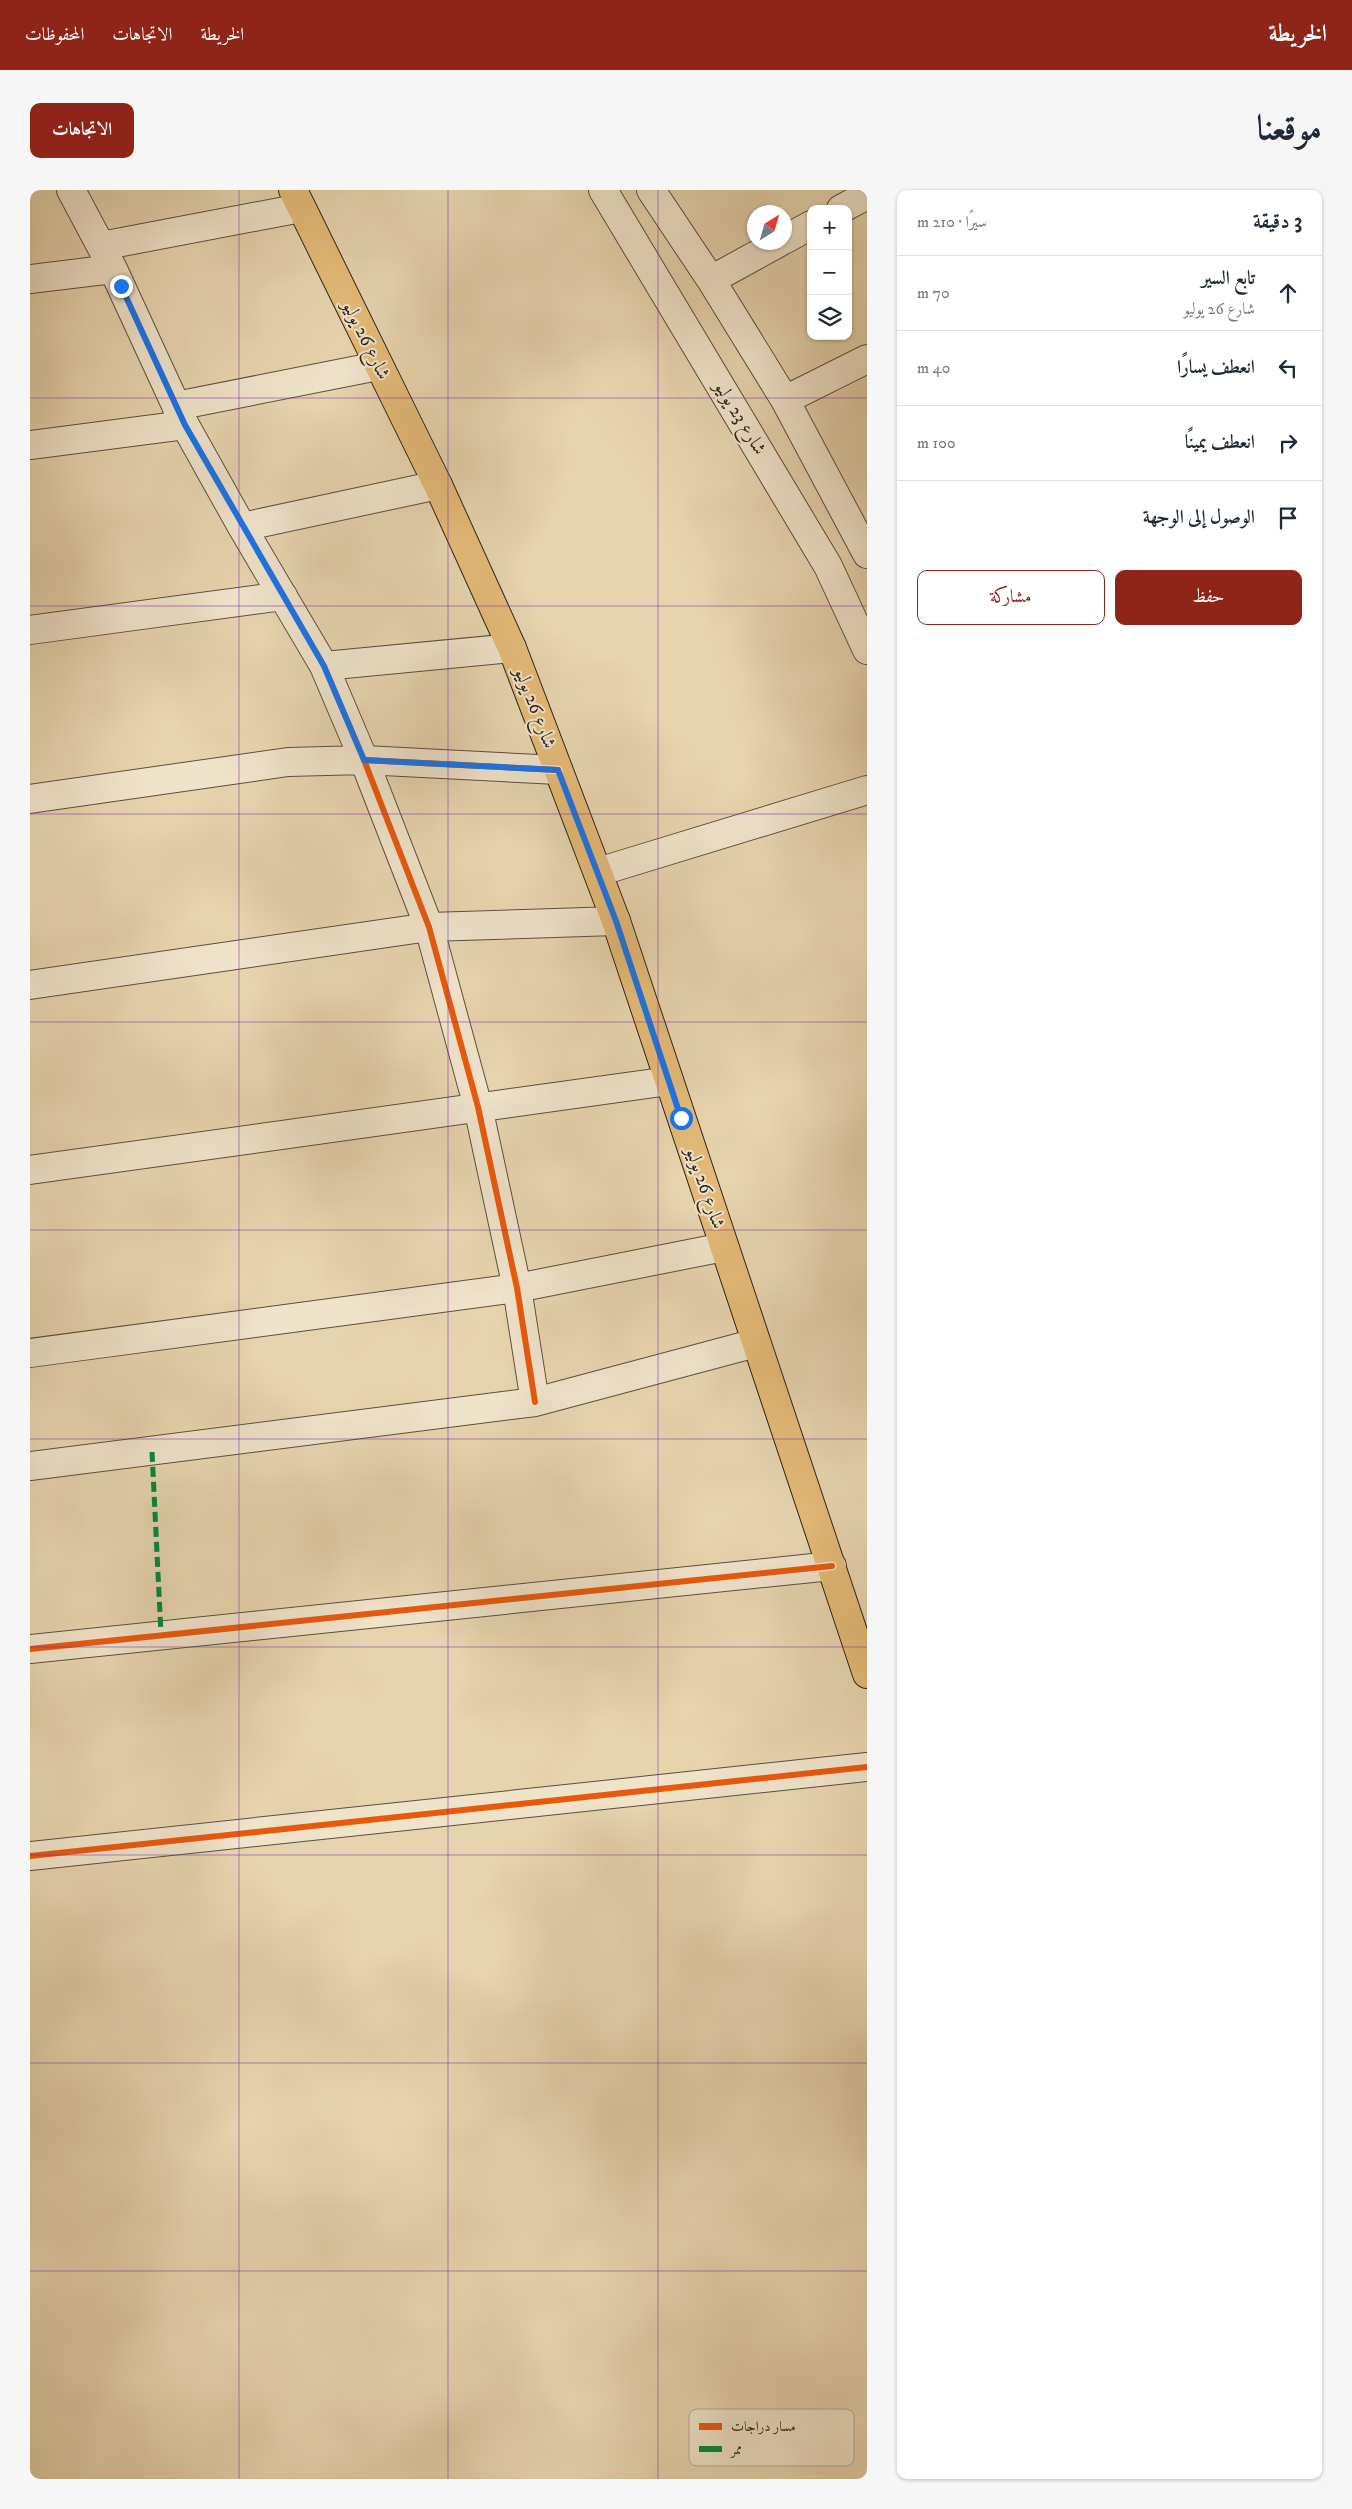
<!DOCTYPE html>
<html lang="ar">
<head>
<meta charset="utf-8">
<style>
  :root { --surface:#fff; --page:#f6f6f7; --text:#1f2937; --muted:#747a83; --line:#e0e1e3; --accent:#8f2418 }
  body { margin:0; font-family:"IM FELL DW Pica",Amiri,serif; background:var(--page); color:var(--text); direction:rtl }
  .controls { position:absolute; right:15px; top:15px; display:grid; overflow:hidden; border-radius:10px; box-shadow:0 1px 4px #0004 }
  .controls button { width:45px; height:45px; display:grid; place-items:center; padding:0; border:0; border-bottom:1px solid var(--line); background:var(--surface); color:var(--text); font:25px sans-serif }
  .compass { position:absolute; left:717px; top:15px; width:45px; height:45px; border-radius:50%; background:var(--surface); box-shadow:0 1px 4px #0004; rotate:37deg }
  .stop { position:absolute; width:15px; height:15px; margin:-11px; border:4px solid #1a73e8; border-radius:50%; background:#fff }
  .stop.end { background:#1a73e8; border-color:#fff; box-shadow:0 1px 5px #0008 }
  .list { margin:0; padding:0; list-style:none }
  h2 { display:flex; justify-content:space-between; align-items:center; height:65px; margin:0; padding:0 20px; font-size:21px }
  h2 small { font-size:16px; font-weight:400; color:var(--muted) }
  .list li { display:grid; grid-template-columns:32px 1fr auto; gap:15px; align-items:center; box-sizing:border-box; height:75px; padding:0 20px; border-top:1px solid var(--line) }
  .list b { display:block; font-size:19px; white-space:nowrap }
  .list p { margin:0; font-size:16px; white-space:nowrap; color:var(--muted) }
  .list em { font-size:16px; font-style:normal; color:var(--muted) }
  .actions { display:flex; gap:10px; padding:15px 20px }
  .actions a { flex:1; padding:11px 0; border:1px solid var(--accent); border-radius:10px; text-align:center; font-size:18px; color:var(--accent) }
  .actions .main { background:var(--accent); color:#fff }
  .icon { flex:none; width:28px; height:28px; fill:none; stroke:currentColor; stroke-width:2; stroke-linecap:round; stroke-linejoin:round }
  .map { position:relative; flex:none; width:837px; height:2289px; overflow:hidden; direction:ltr; border-radius:10px }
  header { display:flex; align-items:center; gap:30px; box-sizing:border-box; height:70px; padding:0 25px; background:var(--accent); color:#fff }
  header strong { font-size:24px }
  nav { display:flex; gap:28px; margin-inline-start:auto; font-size:18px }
  .intro { display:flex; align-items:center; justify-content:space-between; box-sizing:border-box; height:120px; padding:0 30px }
  h1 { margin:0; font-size:35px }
  .button { padding:12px 22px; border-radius:10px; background:var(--accent); color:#fff; font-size:18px; font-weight:700 }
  main { display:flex; gap:30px; padding:0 30px }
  aside { flex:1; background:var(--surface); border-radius:10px; box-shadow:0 1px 4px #0004 }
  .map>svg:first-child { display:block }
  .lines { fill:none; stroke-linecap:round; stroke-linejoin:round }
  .minor-casing { stroke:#5c4f3e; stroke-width:30 }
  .major-casing { stroke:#2e2319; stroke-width:30 }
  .minor { stroke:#efe3ca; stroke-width:28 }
  .major { stroke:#e3ba77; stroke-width:28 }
  .quiet { stroke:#00873e; stroke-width:5; stroke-dasharray:10 5; stroke-linecap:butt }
  .cycleway-casing { stroke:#efe3ca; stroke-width:9 }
  .cycleway { stroke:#e8590c; stroke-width:6 }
  .route { stroke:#1a73e8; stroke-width:6 }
  .grid { fill:none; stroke:#7b2cbf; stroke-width:1; stroke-opacity:0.55 }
  .labels { text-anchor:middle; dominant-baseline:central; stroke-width:4; stroke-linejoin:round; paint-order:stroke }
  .street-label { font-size:19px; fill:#2e2319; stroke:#efe3ca }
  .key { fill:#efe3ca; stroke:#b5a995; stroke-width:1 }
  .key-label { font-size:14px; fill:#2e2319 }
</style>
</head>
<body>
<header>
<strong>الخريطة</strong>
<nav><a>الخريطة</a><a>الاتجاهات</a><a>المحفوظات</a></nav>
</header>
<div class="intro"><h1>موقعنا</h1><a class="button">الاتجاهات</a></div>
<main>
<aside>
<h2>3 دقيقة<small>سيرًا · 210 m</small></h2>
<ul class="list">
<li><svg class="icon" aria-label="ahead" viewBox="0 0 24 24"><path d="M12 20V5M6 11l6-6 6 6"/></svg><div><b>تابع السير</b><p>شارع 26 يوليو</p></div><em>70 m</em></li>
<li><svg class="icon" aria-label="left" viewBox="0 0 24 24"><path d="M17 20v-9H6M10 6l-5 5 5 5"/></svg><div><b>انعطف يسارًا</b></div><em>40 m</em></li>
<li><svg class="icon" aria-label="right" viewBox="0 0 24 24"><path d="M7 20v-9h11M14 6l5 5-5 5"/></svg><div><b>انعطف يمينًا</b></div><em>100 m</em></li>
<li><svg class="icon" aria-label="arrive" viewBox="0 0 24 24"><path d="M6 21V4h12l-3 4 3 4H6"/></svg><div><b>الوصول إلى الوجهة</b></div></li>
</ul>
<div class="actions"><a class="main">حفظ</a><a>مشاركة</a></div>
</aside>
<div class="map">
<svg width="837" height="2289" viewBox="0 0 837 2289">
  <rect width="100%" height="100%" fill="#e6d4ae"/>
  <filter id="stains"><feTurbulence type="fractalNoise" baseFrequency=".004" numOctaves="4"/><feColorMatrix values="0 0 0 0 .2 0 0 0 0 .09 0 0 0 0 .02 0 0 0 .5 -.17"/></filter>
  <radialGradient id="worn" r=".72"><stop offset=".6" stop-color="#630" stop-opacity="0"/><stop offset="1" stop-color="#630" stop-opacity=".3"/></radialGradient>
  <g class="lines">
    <defs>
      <path id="minor" d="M41,0L83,79L155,235L212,337L408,295
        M573,0L798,376L837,460
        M621,0L681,90L755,210L837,364
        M811,19L837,5
        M754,50L781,35
        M71,56L271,18
        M0,89L83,79
        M681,90L750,52
        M755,210L837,169
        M146,216L348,176
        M0,255L155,235
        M0,440L253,406
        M294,476L482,458
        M0,609L258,572L334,570L294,476L212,337
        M568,682L837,600
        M0,795L399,737L586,731
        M0,980L639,891
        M0,1163L487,1098L694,1057
        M505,1212L487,1098L448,917L399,737L334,570L528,580
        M0,1276L505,1212L726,1153
        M0,1459L802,1376
        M0,1666L837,1577"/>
      <path id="major" d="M263,0L408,295L482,458L586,731L837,1484"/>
    </defs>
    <use href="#minor" class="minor-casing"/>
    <use href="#major" class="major-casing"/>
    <use href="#minor" class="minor"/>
    <use href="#major" class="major"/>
    <path class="quiet" d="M122,1262L131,1444"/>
    <defs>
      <path id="cycleway" d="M505,1212L487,1098L448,917L399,737L334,570L528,580
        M0,1459L802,1376
        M0,1666L837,1577"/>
    </defs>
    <use href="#cycleway" class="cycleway-casing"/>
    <use href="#cycleway" class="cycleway"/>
  </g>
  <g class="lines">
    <path class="route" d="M91,96L155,235L294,476L334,570L528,580L586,731L651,928"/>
  </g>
  <path class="grid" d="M209,0V2289M418,0V2289M628,0V2289M0,208H837M0,416H837M0,624H837M0,832H837M0,1040H837M0,1249H837M0,1457H837M0,1665H837M0,1873H837M0,2081H837"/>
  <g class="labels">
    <g class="street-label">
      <text transform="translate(336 150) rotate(64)">شارع 26 يوليو</text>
      <text transform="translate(710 228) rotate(59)">شارع 23 يوليو</text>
      <text transform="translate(505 518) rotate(69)">شارع 26 يوليو</text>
      <text transform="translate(675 998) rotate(71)">شارع 26 يوليو</text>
    </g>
  </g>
  <rect x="659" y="2219" width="165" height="57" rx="8" class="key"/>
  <rect x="669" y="2233" width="23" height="7" fill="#e8590c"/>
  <rect x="669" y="2256" width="23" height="6" fill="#00873e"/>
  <g class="key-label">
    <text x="701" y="2241">مسار دراجات</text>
    <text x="701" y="2264">ممر</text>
  </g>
  <rect width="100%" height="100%" filter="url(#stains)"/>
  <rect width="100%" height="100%" fill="url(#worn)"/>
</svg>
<div class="controls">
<button>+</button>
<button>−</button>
<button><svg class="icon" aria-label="layers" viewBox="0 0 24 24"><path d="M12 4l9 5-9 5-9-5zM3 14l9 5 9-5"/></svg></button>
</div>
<svg class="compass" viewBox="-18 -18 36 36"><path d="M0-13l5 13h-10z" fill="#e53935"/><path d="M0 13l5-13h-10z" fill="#747a83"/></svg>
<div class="stop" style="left:651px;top:928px"></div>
<div class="stop end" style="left:91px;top:96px"></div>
</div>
</main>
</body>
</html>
